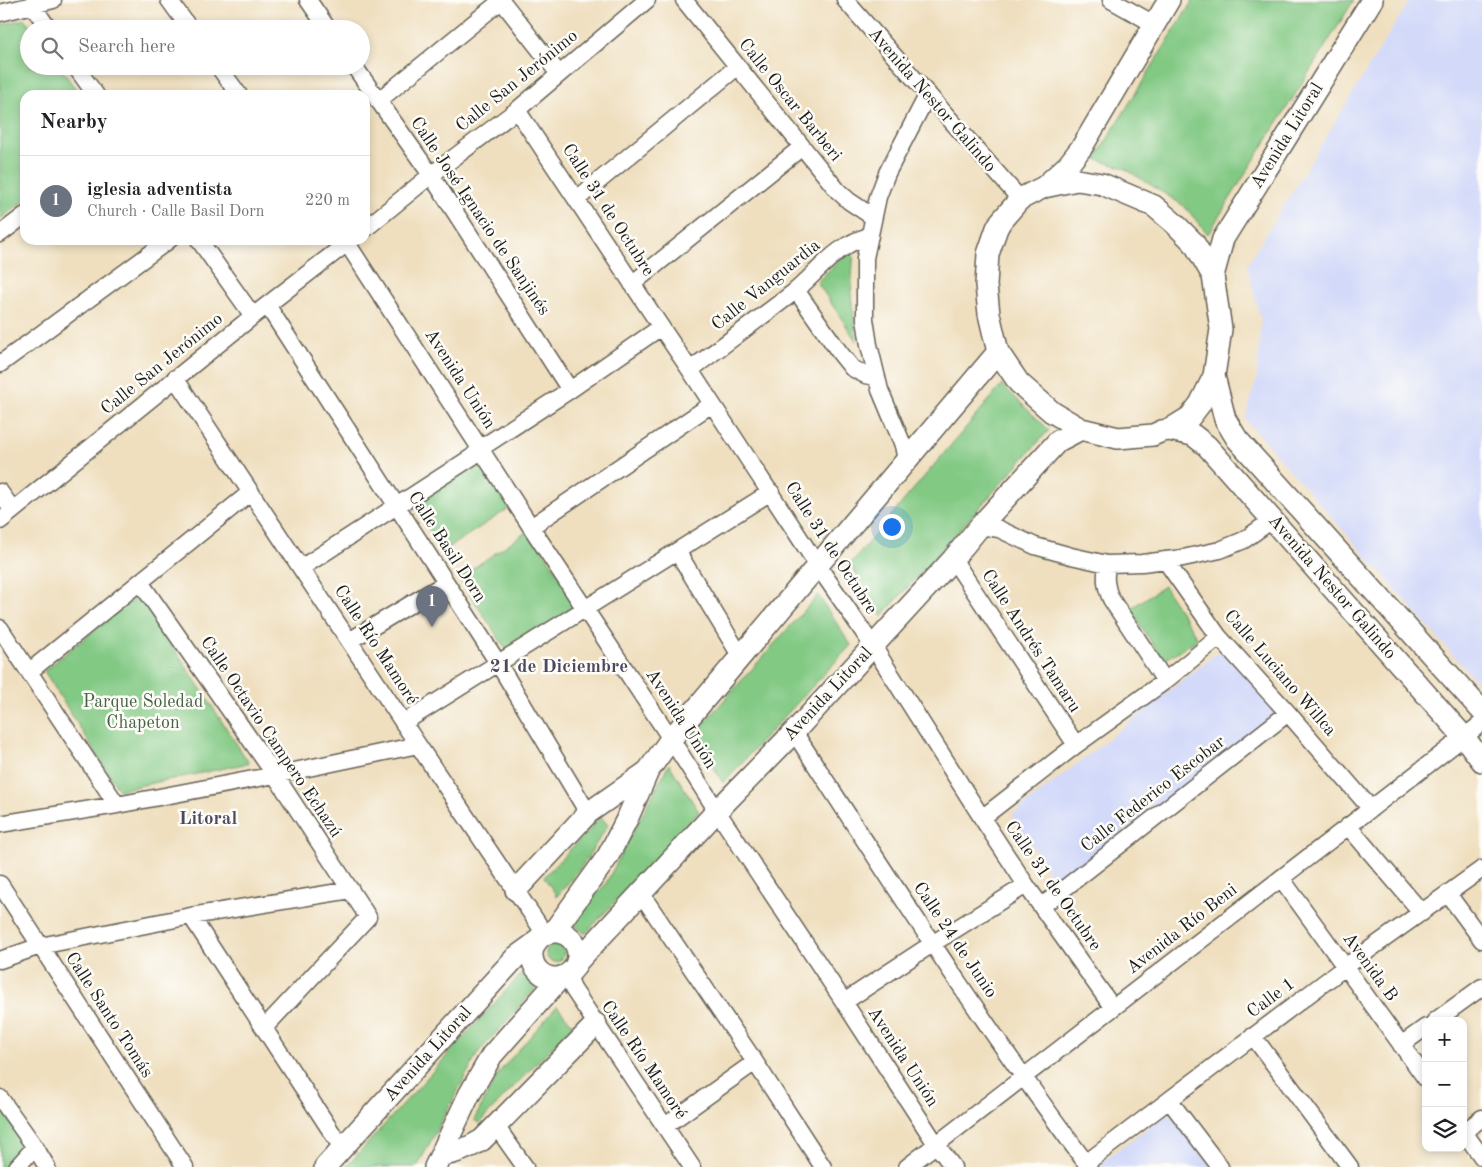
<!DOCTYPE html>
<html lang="en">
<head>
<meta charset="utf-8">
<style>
  :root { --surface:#fff; --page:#f6f6f6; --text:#202124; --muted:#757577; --line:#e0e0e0; --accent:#c8321e }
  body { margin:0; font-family:"Old Standard TT",serif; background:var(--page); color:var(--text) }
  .controls { position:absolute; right:15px; bottom:15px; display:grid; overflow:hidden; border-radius:10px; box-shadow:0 2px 8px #0003 }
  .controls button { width:45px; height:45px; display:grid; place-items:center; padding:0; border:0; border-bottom:1px solid var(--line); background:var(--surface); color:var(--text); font:25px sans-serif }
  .you { position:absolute; left:891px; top:526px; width:18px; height:18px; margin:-12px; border:4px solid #fff; border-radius:50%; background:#1a73e8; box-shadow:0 0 0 8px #1a73e833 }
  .badge { display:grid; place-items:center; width:32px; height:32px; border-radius:50%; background:var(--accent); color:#fff; font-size:16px; font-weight:700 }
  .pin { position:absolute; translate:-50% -41px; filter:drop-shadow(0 1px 2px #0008) }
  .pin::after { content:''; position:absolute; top:26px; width:18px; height:15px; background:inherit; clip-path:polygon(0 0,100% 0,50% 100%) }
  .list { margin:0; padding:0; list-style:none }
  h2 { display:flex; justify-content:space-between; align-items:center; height:65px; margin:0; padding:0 20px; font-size:21px }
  h2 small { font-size:16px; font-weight:400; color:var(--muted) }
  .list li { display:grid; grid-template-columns:32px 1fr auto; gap:15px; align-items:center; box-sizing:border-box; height:90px; padding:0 20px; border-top:1px solid var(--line) }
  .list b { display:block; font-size:19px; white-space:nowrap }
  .list p { margin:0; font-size:16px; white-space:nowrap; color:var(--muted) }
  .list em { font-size:16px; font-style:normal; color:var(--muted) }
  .icon { flex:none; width:28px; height:28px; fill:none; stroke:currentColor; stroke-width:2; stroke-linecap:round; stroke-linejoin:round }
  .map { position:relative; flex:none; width:1482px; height:1167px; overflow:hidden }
  .search { position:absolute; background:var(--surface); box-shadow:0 2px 8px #0003; left:20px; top:20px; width:350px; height:55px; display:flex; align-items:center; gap:12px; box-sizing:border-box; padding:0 18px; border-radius:28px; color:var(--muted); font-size:19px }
  .panel { position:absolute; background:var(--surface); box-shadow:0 2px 8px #0003; left:20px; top:90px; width:350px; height:155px; border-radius:15px }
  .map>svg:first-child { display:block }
  .built { fill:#d2d9f9 }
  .green { fill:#82c984; stroke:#4f7250 }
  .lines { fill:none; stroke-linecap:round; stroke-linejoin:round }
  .minor-casing { stroke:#666055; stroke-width:19 }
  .major-casing { stroke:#666055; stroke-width:24 }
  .minor { stroke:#fff; stroke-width:16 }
  .major { stroke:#fff; stroke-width:21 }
  .labels { text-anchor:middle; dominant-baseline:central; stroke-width:5; stroke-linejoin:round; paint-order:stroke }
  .street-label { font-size:18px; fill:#1c1c1c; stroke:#fdfcf7 }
  .park-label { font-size:18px; fill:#456146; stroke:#fdfcf7 }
  .neighbourhood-label { font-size:19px; font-weight:bold; fill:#4c4862; stroke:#fdfcf7 }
</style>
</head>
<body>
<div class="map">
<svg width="1482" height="1167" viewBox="0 0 1482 1167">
  <rect width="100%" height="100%" fill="#fdfcf7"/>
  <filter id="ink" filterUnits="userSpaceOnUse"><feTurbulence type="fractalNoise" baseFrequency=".02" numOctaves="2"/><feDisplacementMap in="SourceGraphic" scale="10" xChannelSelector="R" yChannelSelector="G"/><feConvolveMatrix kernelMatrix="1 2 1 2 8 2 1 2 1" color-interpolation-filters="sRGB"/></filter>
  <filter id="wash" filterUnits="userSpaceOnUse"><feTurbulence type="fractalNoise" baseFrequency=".0096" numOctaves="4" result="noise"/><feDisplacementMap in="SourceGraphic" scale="20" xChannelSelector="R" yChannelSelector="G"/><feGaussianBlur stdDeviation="1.12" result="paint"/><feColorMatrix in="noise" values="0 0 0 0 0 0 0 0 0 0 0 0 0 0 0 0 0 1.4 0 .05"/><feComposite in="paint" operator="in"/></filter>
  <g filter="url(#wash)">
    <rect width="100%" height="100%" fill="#efdfbf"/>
    <path class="built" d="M1410,0H1482V688L1245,419L1257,378L1261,322L1247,265Z
      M1222,649L1278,712L1057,885L1012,815Z
      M1169,1112L1211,1167H1103L1100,1163Z"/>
    <path class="green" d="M1193,0H1354L1208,234L1184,206L1124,168L1095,159Z
      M25,19L32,29H29V66H59L80,95H25V200L0,219V25Z
      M854,246L851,295L857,342L817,282Z
      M1002,385L1049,430L882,616L850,564Z
      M479,459L511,507L443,551L412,503Z
      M529,530L579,604L508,652L459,578Z
      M1164,586L1198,639L1163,661L1130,609Z
      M139,594L249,763L119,790L44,671Z
      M818,595L851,645L723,783L694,734Z
      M669,764L699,812L585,934L572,922L605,885Z
      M601,817L608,825L580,869L557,896L544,877Z
      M546 953a9 9 0 1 1 18 0a9 9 0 1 1-18 0Z
      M522,973L537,987L478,1053L417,1167H346Z
      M557,1006L573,1025L479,1123L474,1120L500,1071Z
      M0,1104L30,1148L13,1167H0Z"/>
  </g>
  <g filter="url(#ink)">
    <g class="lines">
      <defs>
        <path id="minor" d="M169,0L190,29
          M308,0L328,29
          M501,0L559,74
          M684,0L838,191L849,201L873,217
          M845,0L1020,199
          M1111,0L1154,24
          M32,5L49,29
          M0,13L53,0
          M75,66L96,95
          M218,66L239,95
          M354,66L431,175L570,390
          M378,101L502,0
          M517,110L661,327L690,370L818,566L873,646L982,818L1026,885L1113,1008
          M577,199L737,67
          M365,229L431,175L517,110L647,0
          M0,234L25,215
          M199,240L253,316
          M345,240L531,527L671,739L717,811L844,1002L936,1144L953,1167
          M632,284L802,147
          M796,290L840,353L852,368L865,375L877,377
          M267,305L498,663L588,813
          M0,364L169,240
          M690,370C725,344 760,318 794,292C818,272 838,243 870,236
          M175,378L418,745L545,934
          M906,461L903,445L880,390L869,345L865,319V258L878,197L887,173L928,94
          M0,492L13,510
          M0,521L253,316L351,240
          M980,526L999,529L1035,546L1071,556L1107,564L1142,563L1183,558L1220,550L1244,540L1272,520
          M531,527L712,404
          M677,551L741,657
          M953,559L1076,745
          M1165,560L1219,637L1288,713L1371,809
          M1107,564C1105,577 1105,586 1111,599L1165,681
          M301,568L472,457L481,448L570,390L661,327
          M140,582L275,775L368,917L264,1028
          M0,628L117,805
          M349,641L446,583
          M30,671L251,492
          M403,723L771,492
          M794,732C890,879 984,1027 1089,1167
          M982,818L1076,745L1165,681L1219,637
          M0,824L117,805L275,775L418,745
          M1348,826L1422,913
          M1281,878L1426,1079
          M0,884L185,1167
          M640,892L755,1062L823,1167
          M1448,894L1482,940
          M1042,906L1288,713
          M191,916L342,1148
          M0,960L40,946L191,916L351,890
          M568,974L573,989L692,1167
          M844,1002L932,944L1026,885
          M1435,1021L1482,987
          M1253,1036L1350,1167
          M1401,1045L1426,1027
          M0,1098L35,1147L47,1167
          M1169,1100L1220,1167
          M496,1126L525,1167
          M665,1126L755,1062
          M1463,1131L1482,1157
          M1464,1132L1482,1118
          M1086,1163L1345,967L1482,869
          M17,1167L35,1147
          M907,1167L1482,723"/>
        <path id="major" d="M1077,180L1102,184L1154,206L1175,224L1194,243L1213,276L1221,329L1214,376L1200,404L1190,417L1169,430L1162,431L1153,435L1118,438L1081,429L1052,412L1019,383L998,352L989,314L986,285L988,254L997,228L1001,221L1020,199L1044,187Z
          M1045,186L1068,165L1082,147L1169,0
          M1213,276L1223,239L1372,0
          M1214,376L1225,419L1237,439L1482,711
          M1169,430L1193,435L1207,446L1464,737L1482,761
          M516,890L588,813L648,771
          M554,931L608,856L628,817L648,771L671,739L998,352
          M532 955a23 23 0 1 1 46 0a23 23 0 1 1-46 0Z
          M577,962L717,811L794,732L953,559L980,526L1058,441L1081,429
          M442,1155C457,1153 469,1148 482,1140L596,1024
          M325,1167L516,957L534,944
          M435,1167L469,1095L492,1055L561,977"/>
      </defs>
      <use href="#minor" class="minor-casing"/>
      <use href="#major" class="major-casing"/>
      <use href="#minor" class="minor"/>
      <use href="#major" class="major"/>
    </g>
  </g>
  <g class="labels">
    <g class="street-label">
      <text transform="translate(517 81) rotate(-39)">Calle San Jerónimo</text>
      <text transform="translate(790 100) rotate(51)">Calle Oscar Barberi</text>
      <text transform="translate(932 100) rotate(49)">Avenida Nestor Galindo</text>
      <text transform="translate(1287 136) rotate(-58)">Avenida Litoral</text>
      <text transform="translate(608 210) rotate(57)">Calle 31 de Octubre</text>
      <text transform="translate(480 216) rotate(56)">Calle José Ignacio de Sanjinés</text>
      <text transform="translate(766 285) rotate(-39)">Calle Vanguardia</text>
      <text transform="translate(162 364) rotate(-39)">Calle San Jerónimo</text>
      <text transform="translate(460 379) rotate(57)">Avenida Unión</text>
      <text transform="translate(447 547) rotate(57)">Calle Basil Dorn</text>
      <text transform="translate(831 548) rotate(57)">Calle 31 de Octubre</text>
      <text transform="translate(1332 587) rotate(49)">Avenida Nestor Galindo</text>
      <text transform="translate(1031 641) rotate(57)">Calle Andrés Tamaru</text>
      <text transform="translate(376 645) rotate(57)">Calle Río Mamoré</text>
      <text transform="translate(1280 673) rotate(49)">Calle Luciano Willca</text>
      <text transform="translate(828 694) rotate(-47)">Avenida Litoral</text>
      <text transform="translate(681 719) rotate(57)">Avenida Unión</text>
      <text transform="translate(271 737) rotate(56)">Calle Octavio Campero Echazú</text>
      <text transform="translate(1153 794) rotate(-38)">Calle Federico Escobar</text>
      <text transform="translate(1053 886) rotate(55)">Calle 31 de Octubre</text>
      <text transform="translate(1182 929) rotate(-38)">Avenida Río Beni</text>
      <text transform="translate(955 940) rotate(56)">Calle 24 de Junio</text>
      <text transform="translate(1370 967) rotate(54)">Avenida B</text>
      <text transform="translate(1271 998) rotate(-37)">Calle 1</text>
      <text transform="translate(109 1015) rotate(57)">Calle Santo Tomás</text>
      <text transform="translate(428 1054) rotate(-48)">Avenida Litoral</text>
      <text transform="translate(903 1057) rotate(57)">Avenida Unión</text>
      <text transform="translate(644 1060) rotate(56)">Calle Río Mamoré</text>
    </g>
    <g class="park-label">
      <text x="143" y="702">Parque Soledad<tspan x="143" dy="21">Chapeton</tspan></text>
    </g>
    <g class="neighbourhood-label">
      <text x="559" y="667">21 de Diciembre</text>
      <text x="208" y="819">Litoral</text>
    </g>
  </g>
</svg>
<div class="controls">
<button>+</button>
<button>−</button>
<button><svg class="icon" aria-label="layers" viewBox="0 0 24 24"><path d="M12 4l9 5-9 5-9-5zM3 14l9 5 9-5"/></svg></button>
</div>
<div class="you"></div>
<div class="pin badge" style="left:432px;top:627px;background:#6b7280">1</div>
<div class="search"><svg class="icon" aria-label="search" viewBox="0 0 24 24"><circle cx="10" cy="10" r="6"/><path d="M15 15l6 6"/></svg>Search here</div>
<section class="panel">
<h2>Nearby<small></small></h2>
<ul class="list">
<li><span class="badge" style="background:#6b7280">1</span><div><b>iglesia adventista</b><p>Church · Calle Basil Dorn</p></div><em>220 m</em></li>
</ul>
</section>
</div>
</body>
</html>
